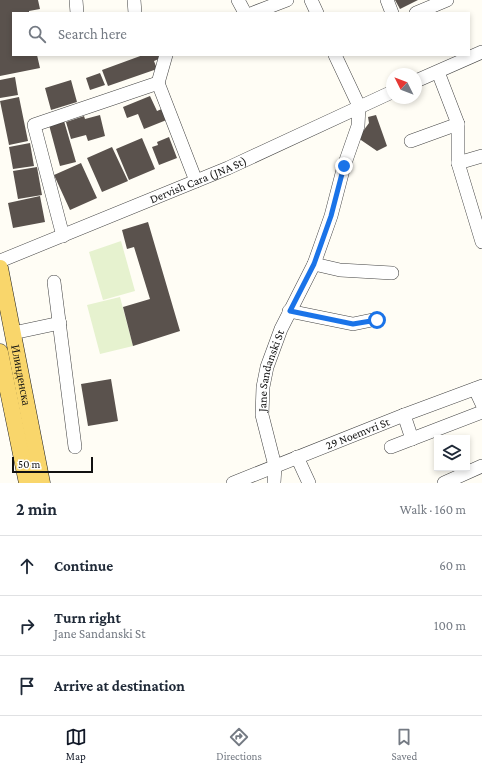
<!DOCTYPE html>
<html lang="en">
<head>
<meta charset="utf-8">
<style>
  :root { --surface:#fff; --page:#f2f2f3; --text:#1f2937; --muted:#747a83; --line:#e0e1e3; --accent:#111827 }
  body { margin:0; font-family:"Crimson Pro",serif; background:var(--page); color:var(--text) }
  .controls { position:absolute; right:12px; bottom:12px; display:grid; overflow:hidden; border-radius:0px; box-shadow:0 2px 6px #0003 }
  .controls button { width:36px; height:36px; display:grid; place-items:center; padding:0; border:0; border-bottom:1px solid var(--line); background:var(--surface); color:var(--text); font:20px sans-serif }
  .compass { position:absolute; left:386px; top:68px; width:36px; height:36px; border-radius:50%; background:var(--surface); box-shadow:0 2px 6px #0003; rotate:312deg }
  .scale { position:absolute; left:12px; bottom:10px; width:81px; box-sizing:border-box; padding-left:4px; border:2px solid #111; border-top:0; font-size:11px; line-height:14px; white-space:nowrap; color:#111; -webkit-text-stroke:3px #fff; paint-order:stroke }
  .stop { position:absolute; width:12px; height:12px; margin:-9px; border:3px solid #1a73e8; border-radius:50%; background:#fff }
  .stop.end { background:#1a73e8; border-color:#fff; box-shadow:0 1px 4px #0008 }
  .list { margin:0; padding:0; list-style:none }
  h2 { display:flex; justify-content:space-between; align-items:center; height:52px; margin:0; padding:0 16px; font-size:17px }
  h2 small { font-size:13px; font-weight:400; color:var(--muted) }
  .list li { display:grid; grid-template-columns:26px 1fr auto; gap:12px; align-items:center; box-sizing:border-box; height:60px; padding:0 16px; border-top:1px solid var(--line) }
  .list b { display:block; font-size:15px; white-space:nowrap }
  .list p { margin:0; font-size:13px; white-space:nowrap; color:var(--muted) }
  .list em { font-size:13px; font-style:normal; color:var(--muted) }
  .icon { flex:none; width:22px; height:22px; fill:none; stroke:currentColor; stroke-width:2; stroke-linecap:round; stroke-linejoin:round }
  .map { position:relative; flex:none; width:482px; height:483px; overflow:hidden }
  .search { position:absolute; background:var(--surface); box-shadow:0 2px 6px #0003; left:12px; right:12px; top:12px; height:44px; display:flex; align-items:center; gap:10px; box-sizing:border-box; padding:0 14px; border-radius:0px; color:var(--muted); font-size:15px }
  .sheet { height:232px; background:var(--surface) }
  nav { display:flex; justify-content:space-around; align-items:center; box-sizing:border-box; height:56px; border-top:1px solid var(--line); background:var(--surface); font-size:11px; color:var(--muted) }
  nav a { display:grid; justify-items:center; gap:2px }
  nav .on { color:var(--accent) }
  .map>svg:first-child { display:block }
  .pitch { fill:#e6f2cf }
  .building { fill:#5a524d }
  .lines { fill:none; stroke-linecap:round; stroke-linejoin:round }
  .minor-casing { stroke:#444; stroke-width:14 }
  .major-casing { stroke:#222; stroke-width:17 }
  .minor { stroke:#fff; stroke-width:13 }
  .major { stroke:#f9d66b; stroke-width:16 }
  .route { stroke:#1a73e8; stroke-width:5 }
  .labels { text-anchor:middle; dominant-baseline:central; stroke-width:4; stroke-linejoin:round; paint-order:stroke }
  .street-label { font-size:12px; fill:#111; stroke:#fff }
</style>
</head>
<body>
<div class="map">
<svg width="482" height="483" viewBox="0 0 482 483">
  <rect width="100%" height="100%" fill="#fffdf5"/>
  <path class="pitch" d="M121,241L135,291L103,300L89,252Z
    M120,297L133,346L100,354L87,305Z"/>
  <path class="building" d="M0,0H38L40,9L29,11V13H13V55H37L40,68L0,76Z
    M395,0H418L400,9Z
    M143,55H160L161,58L154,61L157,69L108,86L102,70Z
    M100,73L105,85L90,90L86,78Z
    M15,77L18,95L0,98V80Z
    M71,80L77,102L51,110L45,88Z
    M150,96L157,111L164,108L169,119L144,129L138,114L127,118L123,107Z
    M19,97L28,141L9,145L0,101Z
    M100,115L105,136L88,141L86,135L71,139L66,122L84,116L85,119Z
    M376,115L387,146L377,151L358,138L369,123L368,117Z
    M64,121L76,162L60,166L49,125Z
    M169,137L177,158L159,165L152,147L158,145L157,142Z
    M142,138L155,169L129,180L116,149Z
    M30,143L34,166L13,169L9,147Z
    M112,147L128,181L102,192L87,158Z
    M81,163L97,198L70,210L54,175Z
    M37,167L42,195L18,199L13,171Z
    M40,196L45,222L13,228L8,203Z
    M148,222L180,331L133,346L123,307L150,299L134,247L127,249L122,230Z
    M111,379L118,421L88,426L81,384Z"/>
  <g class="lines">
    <defs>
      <g id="minor">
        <path d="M76,0L77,13"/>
        <path d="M134,0L135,13"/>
        <path d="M238,0L245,13"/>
        <path d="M311,0L317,13"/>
        <path d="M387,0L392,13"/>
        <path d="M253,13L287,0"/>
        <path d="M416,13L447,0"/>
        <path d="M438,72L458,124V163L482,242"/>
        <path d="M416,81L482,52"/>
        <path d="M158,83L196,181"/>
        <path d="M411,141L458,124"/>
        <path d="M458,163L482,156"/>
        <path d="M63,236L34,125L158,83L166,55"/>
        <path id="s1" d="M0,261L228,168L392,92"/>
        <path d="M314,264L340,270L392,273"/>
        <path d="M54,282L75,447"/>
        <path d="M289,311L353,324L377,319"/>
        <path d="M13,333L60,323"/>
        <path d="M475,389L482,404"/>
        <path d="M404,415L412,439"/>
        <path d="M391,447L482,412"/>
        <path d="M297,457L309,483"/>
        <path id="s2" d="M233,483L404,415L482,386"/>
        <path id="s3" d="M274,483L275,466L262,415L263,387L267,367L281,329L314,264L331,216L344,166L358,126L359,106L335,55"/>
        <path d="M444,483L482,466"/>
      </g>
      <g id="major">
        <path id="s4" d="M0,268L42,483"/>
        <path d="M0,352L27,483"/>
      </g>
    </defs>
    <use href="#minor" class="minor-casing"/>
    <use href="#major" class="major-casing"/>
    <use href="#minor" class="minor"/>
    <use href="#major" class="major"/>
  </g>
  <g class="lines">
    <path class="route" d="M344,166L331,216L314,264L290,311L353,324L377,320"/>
  </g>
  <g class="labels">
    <g class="street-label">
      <text stroke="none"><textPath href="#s1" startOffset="214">Dervish Cara (JNA St)</textPath></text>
      <text stroke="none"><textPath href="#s3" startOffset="115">Jane Sandanski St</textPath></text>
      <text stroke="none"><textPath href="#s4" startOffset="109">Илинденска</textPath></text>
      <text stroke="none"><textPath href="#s2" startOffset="134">29 Noemvri St</textPath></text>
    </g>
  </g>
</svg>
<div class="controls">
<button><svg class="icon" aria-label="layers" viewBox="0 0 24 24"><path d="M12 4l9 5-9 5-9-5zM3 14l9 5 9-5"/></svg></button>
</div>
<svg class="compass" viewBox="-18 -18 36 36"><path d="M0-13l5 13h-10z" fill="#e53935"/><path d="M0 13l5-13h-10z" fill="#747a83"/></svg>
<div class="scale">50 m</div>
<div class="stop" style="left:377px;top:320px"></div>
<div class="stop end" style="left:344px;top:166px"></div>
<div class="search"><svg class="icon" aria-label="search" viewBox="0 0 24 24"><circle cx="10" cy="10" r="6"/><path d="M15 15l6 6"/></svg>Search here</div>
</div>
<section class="sheet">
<h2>2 min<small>Walk · 160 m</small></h2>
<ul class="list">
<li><svg class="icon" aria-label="ahead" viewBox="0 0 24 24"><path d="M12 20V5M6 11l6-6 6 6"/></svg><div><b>Continue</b></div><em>60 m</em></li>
<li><svg class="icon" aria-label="right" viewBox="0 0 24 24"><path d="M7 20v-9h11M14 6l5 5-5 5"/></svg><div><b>Turn right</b><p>Jane Sandanski St</p></div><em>100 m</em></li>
<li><svg class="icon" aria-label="arrive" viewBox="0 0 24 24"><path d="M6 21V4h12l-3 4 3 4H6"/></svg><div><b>Arrive at destination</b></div></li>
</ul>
</section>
<nav>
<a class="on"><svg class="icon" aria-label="map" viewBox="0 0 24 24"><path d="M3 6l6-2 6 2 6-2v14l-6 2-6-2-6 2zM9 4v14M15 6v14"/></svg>Map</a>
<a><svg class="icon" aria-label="directions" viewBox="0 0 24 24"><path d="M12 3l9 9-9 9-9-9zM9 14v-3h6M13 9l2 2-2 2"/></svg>Directions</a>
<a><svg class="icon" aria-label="saved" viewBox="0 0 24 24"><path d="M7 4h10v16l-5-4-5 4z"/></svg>Saved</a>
</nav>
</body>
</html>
